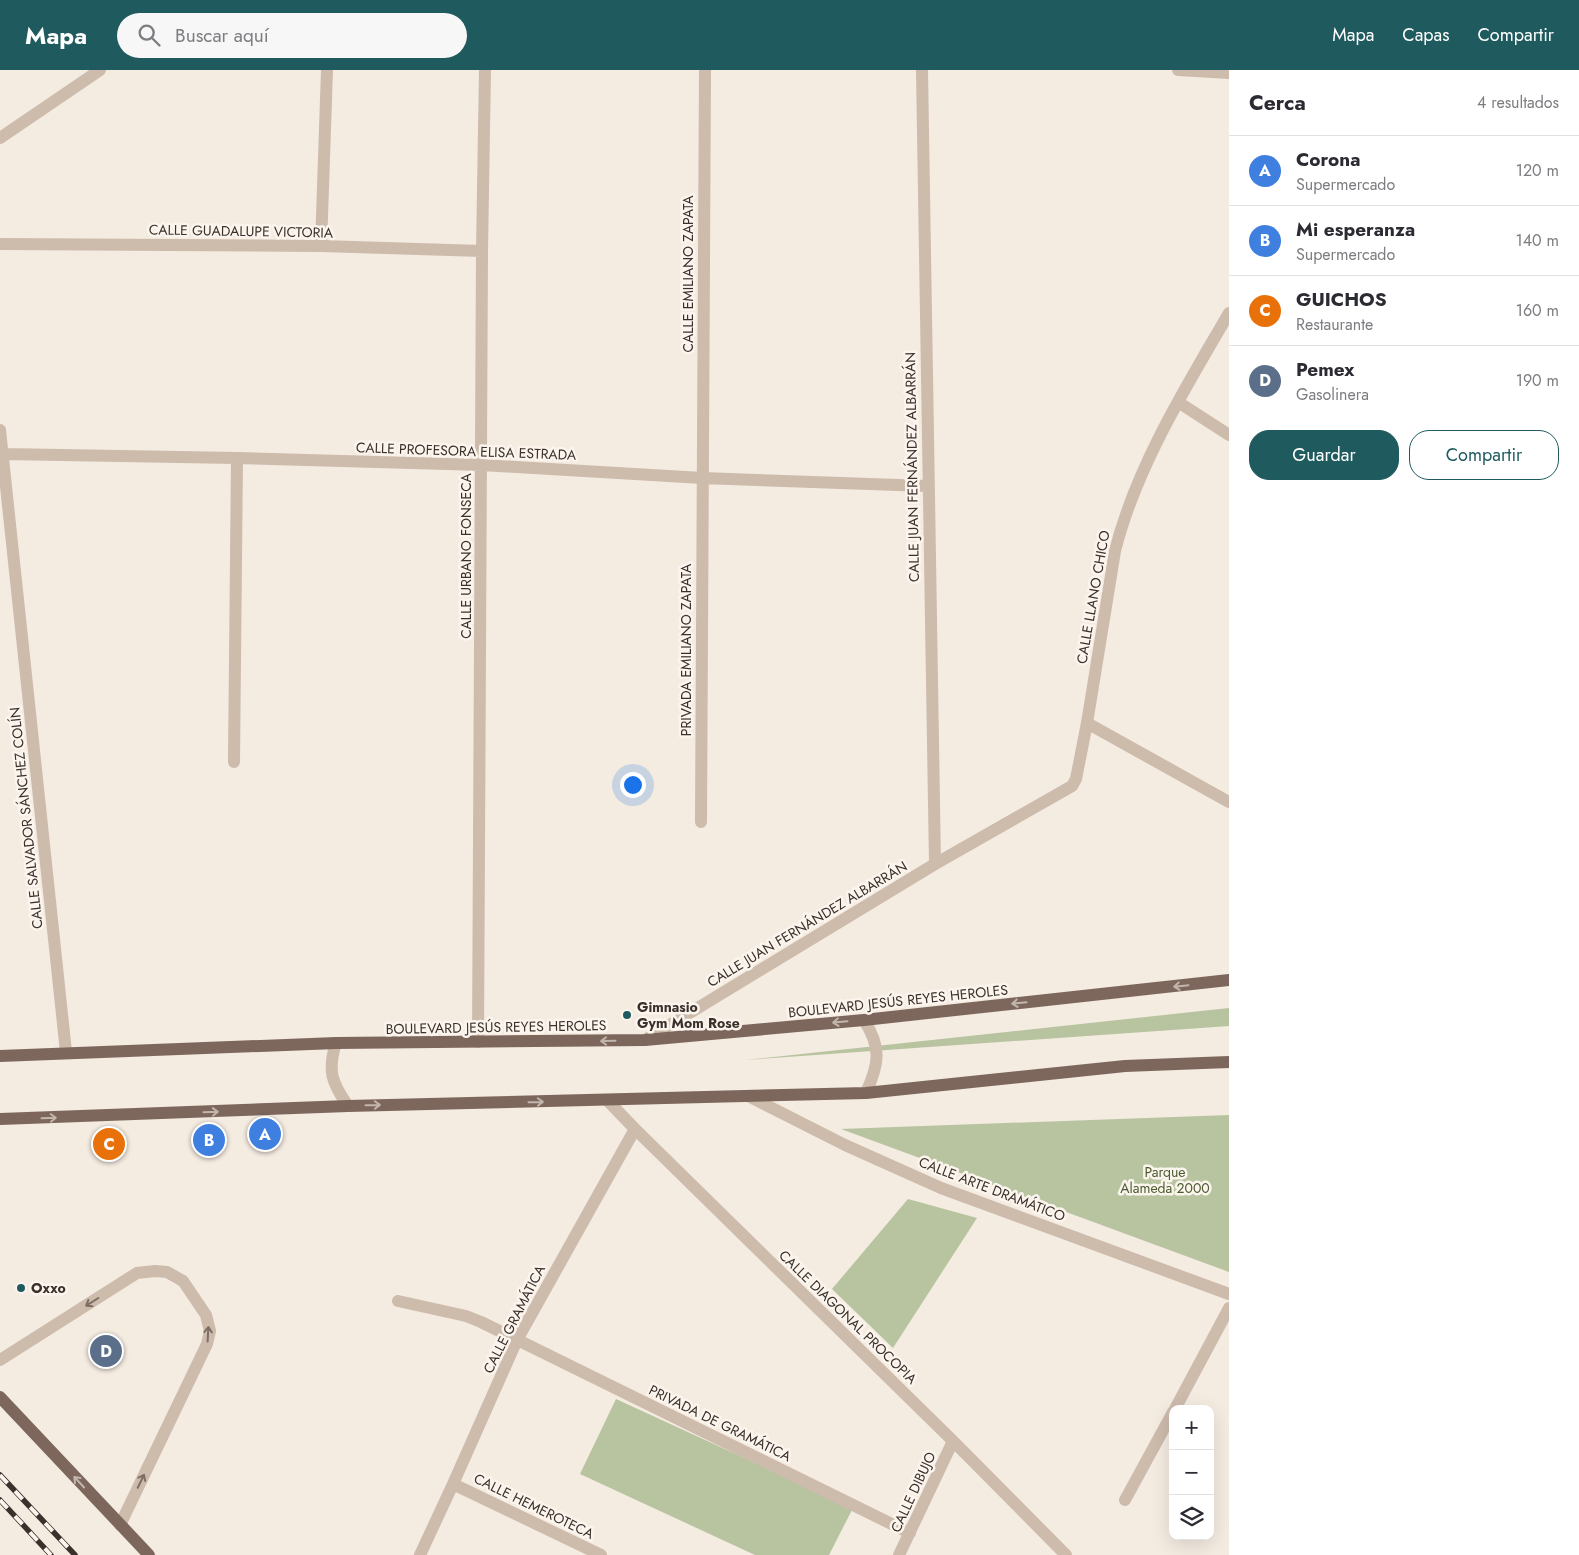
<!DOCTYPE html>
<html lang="es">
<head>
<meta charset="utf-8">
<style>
  :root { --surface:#fff; --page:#f7f7f7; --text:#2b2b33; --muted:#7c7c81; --line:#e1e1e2; --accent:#1f5a5e }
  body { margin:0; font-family:Jost,sans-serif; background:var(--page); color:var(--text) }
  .controls { position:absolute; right:15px; bottom:15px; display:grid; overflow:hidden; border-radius:10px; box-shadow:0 5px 20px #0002 }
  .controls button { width:45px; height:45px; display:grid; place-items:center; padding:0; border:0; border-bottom:1px solid var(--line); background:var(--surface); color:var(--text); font:25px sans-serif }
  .you { position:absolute; left:632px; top:714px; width:18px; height:18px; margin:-12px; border:4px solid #fff; border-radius:50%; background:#1a73e8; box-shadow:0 0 0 8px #1a73e833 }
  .badge { display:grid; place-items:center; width:32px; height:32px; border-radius:50%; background:var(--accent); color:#fff; font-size:16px; font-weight:700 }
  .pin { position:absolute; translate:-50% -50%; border:2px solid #fff; box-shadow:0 1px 5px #0006 }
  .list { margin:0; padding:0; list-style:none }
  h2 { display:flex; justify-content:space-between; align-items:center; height:65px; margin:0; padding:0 20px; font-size:21px }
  h2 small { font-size:16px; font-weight:400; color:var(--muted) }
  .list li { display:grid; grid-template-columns:32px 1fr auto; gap:15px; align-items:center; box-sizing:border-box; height:70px; padding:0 20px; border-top:1px solid var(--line) }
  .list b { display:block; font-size:19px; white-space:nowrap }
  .list p { margin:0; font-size:16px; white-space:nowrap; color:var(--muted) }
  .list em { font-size:16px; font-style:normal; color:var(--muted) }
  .actions { display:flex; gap:10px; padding:15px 20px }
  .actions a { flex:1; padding:11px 0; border:1px solid var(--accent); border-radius:20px; text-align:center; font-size:18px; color:var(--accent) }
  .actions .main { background:var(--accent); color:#fff }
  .icon { flex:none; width:28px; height:28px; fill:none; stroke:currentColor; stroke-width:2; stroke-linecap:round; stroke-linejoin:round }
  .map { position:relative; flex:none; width:1229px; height:1485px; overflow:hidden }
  header { display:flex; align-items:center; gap:30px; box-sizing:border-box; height:70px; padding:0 25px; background:var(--accent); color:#fff }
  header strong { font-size:24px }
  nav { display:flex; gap:28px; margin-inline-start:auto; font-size:18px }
  .search { width:350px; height:45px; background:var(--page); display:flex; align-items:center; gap:12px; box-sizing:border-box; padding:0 18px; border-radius:28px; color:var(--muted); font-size:19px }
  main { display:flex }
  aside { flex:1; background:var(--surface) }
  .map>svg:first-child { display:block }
  .green { fill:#b8c4a0 }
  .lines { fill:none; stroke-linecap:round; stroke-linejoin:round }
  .minor { stroke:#cdbbac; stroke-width:12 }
  .major { stroke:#7d675c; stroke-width:12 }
  .rail-casing { stroke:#3b302b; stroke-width:5.5 }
  .rail { stroke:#fbf5ee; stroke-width:4; stroke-dasharray:11; stroke-linecap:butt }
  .oneway { stroke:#c2b5ac }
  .oneway2 { stroke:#7d6f65 }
  .poi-dot { fill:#1f5a5e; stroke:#fbf5ee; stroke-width:2 }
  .labels { text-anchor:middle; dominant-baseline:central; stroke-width:5; stroke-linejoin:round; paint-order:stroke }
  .street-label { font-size:14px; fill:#3b302b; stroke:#fbf5ee }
  .poi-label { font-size:14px; font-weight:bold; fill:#3b302b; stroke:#fbf5ee; text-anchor:start }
  .park-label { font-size:14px; fill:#4a5a2e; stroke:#fbf5ee }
</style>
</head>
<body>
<header>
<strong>Mapa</strong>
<div class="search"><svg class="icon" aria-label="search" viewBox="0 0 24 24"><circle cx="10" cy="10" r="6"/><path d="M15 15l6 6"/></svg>Buscar aquí</div>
<nav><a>Mapa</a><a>Capas</a><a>Compartir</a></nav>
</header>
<main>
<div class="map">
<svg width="1229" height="1485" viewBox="0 0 1229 1485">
  <rect width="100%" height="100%" fill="#f4ebe1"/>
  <path class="green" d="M1229,938V956L746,990Z
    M1229,1045V1202L841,1059Z
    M908,1129L977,1148L893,1278L832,1219Z
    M616,1329L853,1438L829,1485H755L580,1404Z"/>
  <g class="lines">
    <path class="minor" d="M922,0L935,794
      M1178,0L1229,3
      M0,68L100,0
      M0,174L321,176L482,181
      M321,176L327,0
      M1178,332L1229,365
      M0,360L66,982
      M3,384L237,388L482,395L702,408L927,416
      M1087,653L1229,732
      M234,692L237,388
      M701,752L705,0
      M864,950C882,978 879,994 866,1023
      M645,970L935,794L1072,716L1076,709L1087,653L1115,481C1136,397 1186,317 1229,243
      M478,972L482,181L485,0
      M336,973C327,1001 332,1013 348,1036
      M750,1027L845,1075L941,1118L1229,1224
      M608,1031L635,1059L953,1371L1066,1485
      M398,1231L466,1246L481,1252L910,1463
      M0,1290L137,1203L155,1201L167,1202L183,1211L206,1245L210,1261L207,1274L120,1455
      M1175,1339L1229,1238
      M453,1414L601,1485
      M1125,1430L1173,1342
      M420,1485L453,1414L517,1270L635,1059
      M899,1485L953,1371"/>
    <path class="major" d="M0,986L336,973L645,970L864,950L1229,910
      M0,1049L348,1036L866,1023L1125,996L1229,992
      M0,1327L149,1485"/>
    <defs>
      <path id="rail" d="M0,1405L75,1485
        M0,1430L51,1485"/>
    </defs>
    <use href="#rail" class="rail-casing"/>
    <use href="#rail" class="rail"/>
  </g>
  <defs><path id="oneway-shaft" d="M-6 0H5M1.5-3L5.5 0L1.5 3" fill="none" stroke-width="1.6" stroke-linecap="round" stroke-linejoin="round" transform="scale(1.25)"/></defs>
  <g class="oneway">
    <use href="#oneway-shaft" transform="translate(1181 916) rotate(174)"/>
    <use href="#oneway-shaft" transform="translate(1019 933) rotate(174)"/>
    <use href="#oneway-shaft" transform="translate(840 952) rotate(175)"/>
    <use href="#oneway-shaft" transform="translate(608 971) rotate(179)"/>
    <use href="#oneway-shaft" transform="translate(536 1032) rotate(-1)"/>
    <use href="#oneway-shaft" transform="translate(373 1035) rotate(-1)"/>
    <use href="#oneway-shaft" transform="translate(211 1042) rotate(-2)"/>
    <use href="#oneway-shaft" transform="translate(49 1048) rotate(-2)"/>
    <use href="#oneway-shaft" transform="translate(79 1412) rotate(-133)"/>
  </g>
  <g class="oneway2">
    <use href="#oneway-shaft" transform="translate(92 1232) rotate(148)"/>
    <use href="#oneway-shaft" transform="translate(208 1264) rotate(-87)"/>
    <use href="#oneway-shaft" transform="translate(141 1411) rotate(-64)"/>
  </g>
  <g class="poi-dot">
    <circle cx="627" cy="945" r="5"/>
    <circle cx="21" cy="1218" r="5"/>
  </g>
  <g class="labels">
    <g class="street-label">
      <text transform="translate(241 161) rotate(1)">CALLE GUADALUPE VICTORIA</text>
      <text transform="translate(688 204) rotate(-90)">CALLE EMILIANO ZAPATA</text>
      <text transform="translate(466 381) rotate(2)">CALLE PROFESORA ELISA ESTRADA</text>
      <text transform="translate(912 397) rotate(-91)">CALLE JUAN FERNÁNDEZ ALBARRÁN</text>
      <text transform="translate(466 486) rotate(-90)">CALLE URBANO FONSECA</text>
      <text transform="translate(1093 527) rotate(-80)">CALLE LLANO CHICO</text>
      <text transform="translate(686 580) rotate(-90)">PRIVADA EMILIANO ZAPATA</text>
      <text transform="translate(26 748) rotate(-96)">CALLE SALVADOR SÁNCHEZ COLÍN</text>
      <text transform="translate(807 854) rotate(-31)">CALLE JUAN FERNÁNDEZ ALBARRÁN</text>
      <text transform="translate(898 931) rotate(-6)">BOULEVARD JESÚS REYES HEROLES</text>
      <text transform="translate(496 957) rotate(-1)">BOULEVARD JESÚS REYES HEROLES</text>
      <text transform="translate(992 1119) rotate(21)">CALLE ARTE DRAMÁTICO</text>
      <text transform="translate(848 1247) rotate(44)">CALLE DIAGONAL PROCOPIA</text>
      <text transform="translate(514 1249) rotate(-63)">CALLE GRAMÁTICA</text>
      <text transform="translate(720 1353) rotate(26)">PRIVADA DE GRAMÁTICA</text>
      <text transform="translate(913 1422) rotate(-65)">CALLE DIBUJO</text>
      <text transform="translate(534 1436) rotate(26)">CALLE HEMEROTECA</text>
    </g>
    <g class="poi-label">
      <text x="637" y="937">Gimnasio<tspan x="637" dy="16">Gym Mom Rose</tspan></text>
      <text x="31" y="1218">Oxxo</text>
    </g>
    <g class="park-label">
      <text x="1165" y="1102">Parque<tspan x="1165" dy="16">Alameda 2000</tspan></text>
    </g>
  </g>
</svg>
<div class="controls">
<button>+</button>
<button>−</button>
<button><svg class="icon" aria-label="layers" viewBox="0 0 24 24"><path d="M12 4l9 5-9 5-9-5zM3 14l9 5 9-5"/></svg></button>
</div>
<div class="you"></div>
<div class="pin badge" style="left:265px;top:1064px;background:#3f7fe0">A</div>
<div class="pin badge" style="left:209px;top:1070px;background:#3f7fe0">B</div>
<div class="pin badge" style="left:109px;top:1074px;background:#e8710a">C</div>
<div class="pin badge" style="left:106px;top:1281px;background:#5c6f8a">D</div>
</div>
<aside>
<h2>Cerca<small>4 resultados</small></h2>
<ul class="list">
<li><span class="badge" style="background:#3f7fe0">A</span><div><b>Corona</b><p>Supermercado</p></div><em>120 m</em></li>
<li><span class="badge" style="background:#3f7fe0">B</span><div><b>Mi esperanza</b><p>Supermercado</p></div><em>140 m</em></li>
<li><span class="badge" style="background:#e8710a">C</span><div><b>GUICHOS</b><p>Restaurante</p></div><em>160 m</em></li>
<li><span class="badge" style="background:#5c6f8a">D</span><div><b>Pemex</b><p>Gasolinera</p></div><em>190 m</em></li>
</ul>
<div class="actions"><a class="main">Guardar</a><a>Compartir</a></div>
</aside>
</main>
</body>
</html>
